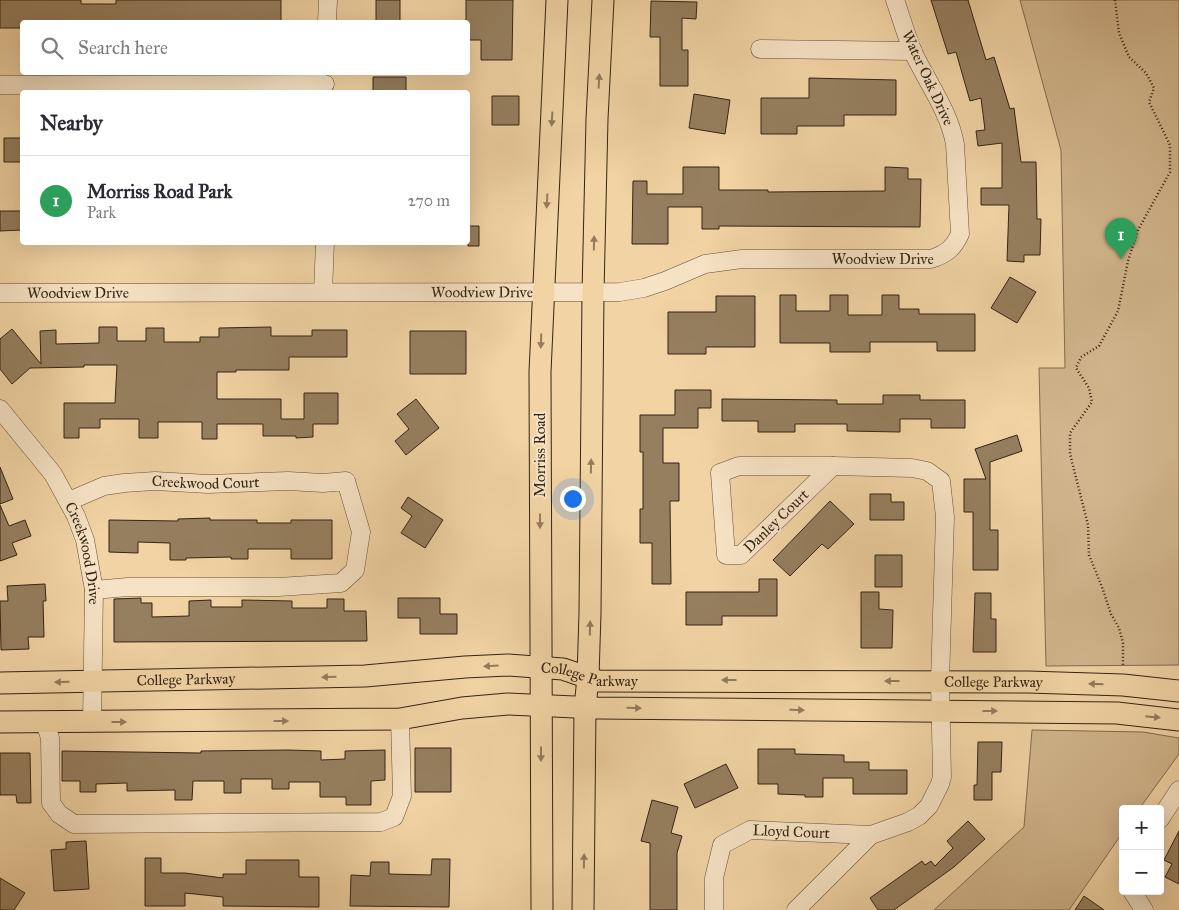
<!DOCTYPE html>
<html lang="en">
<head>
<meta charset="utf-8">
<style>
  :root { --surface:#fff; --page:#f7f7f7; --text:#2b2b33; --muted:#7c7c81; --line:#e1e1e2; --accent:#8f2418 }
  body { margin:0; font-family:"IM FELL Great Primer",serif; background:var(--page); color:var(--text) }
  .controls { position:absolute; right:15px; bottom:15px; display:grid; overflow:hidden; border-radius:5px; box-shadow:0 5px 20px #0002 }
  .controls button { width:45px; height:45px; display:grid; place-items:center; padding:0; border:0; border-bottom:1px solid var(--line); background:var(--surface); color:var(--text); font:25px sans-serif }
  .you { position:absolute; left:572px; top:498px; width:18px; height:18px; margin:-12px; border:4px solid #fff; border-radius:50%; background:#1a73e8; box-shadow:0 0 0 8px #1a73e833 }
  .badge { display:grid; place-items:center; width:32px; height:32px; border-radius:50%; background:var(--accent); color:#fff; font-size:16px; font-weight:700 }
  .pin { position:absolute; translate:-50% -41px; filter:drop-shadow(0 1px 2px #0008) }
  .pin::after { content:''; position:absolute; top:26px; width:18px; height:15px; background:inherit; clip-path:polygon(0 0,100% 0,50% 100%) }
  .list { margin:0; padding:0; list-style:none }
  h2 { display:flex; justify-content:space-between; align-items:center; height:65px; margin:0; padding:0 20px; font-size:21px }
  h2 small { font-size:16px; font-weight:400; color:var(--muted) }
  .list li { display:grid; grid-template-columns:32px 1fr auto; gap:15px; align-items:center; box-sizing:border-box; height:90px; padding:0 20px; border-top:1px solid var(--line) }
  .list b { display:block; font-size:19px; white-space:nowrap }
  .list p { margin:0; font-size:16px; white-space:nowrap; color:var(--muted) }
  .list em { font-size:16px; font-style:normal; color:var(--muted) }
  .icon { flex:none; width:28px; height:28px; fill:none; stroke:currentColor; stroke-width:2; stroke-linecap:round; stroke-linejoin:round }
  .map { position:relative; flex:none; width:1179px; height:910px; overflow:hidden }
  .search { position:absolute; background:var(--surface); box-shadow:0 5px 20px #0002; left:20px; top:20px; width:450px; height:55px; display:flex; align-items:center; gap:12px; box-sizing:border-box; padding:0 18px; border-radius:5px; color:var(--muted); font-size:19px }
  .panel { position:absolute; background:var(--surface); box-shadow:0 5px 20px #0002; left:20px; top:90px; width:450px; height:155px; border-radius:5px }
  .map>svg:first-child { display:block }
  .green { fill:#d1b58c; stroke:#826c50 }
  .building { fill:#967f5f; stroke:#342415 }
  .lines { fill:none; stroke-linecap:round; stroke-linejoin:round }
  .minor-casing { stroke:#635039; stroke-width:19 }
  .major-casing { stroke:#342415; stroke-width:23 }
  .path { stroke:#342415; stroke-width:2.5; stroke-dasharray:1 2.5; stroke-linecap:butt }
  .minor { stroke:#f6e2c4; stroke-width:18 }
  .major { stroke:#f1d3a4; stroke-width:21 }
  .oneway { fill:#927c5c }
  .labels { text-anchor:middle; dominant-baseline:central; stroke-width:4; stroke-linejoin:round; paint-order:stroke }
  .street-label { font-size:15px; fill:#342415; stroke:#f6e2c4 }
</style>
</head>
<body>
<div class="map">
<svg width="1179" height="910" viewBox="0 0 1179 910">
  <rect width="100%" height="100%" fill="#f1d3a4"/>
  <filter id="stains"><feTurbulence type="fractalNoise" baseFrequency=".004" numOctaves="4"/><feColorMatrix values="0 0 0 0 .2 0 0 0 0 .09 0 0 0 0 .02 0 0 0 .5 -.17"/></filter>
  <radialGradient id="worn" r=".72"><stop offset=".6" stop-color="#630" stop-opacity="0"/><stop offset="1" stop-color="#630" stop-opacity=".3"/></radialGradient>
  <path class="green" d="M1020,0H1179V665L1046,666L1039,368H1065L1061,150Z
    M1032,730L1143,732L1179,738V754L1139,809H1123V832L1069,910H934L1024,827Z"/>
  <path class="building" d="M0,0H81V4H116V0H281V22H22V28H0Z
    M376,0H400V21H376Z
    M466,0H513L512,60H481V40H468V22H466Z
    M931,0H968L986,60L994,57L1010,109L1014,108L1021,162H1036L1037,219H1041L1040,255H1024V262L1007,261L1009,205H981V188H1002V143L978,146L976,131L985,130L981,98L970,101L956,52L948,54Z
    M651,1L697,2L696,19L682,18V50H688V86H660V37H650Z
    M373,77H406V92H373Z
    M809,78L896,80V115H844V126H797V134H761V98H809Z
    M694,94L730,100L725,134L689,128Z
    M492,96H519V125H492Z
    M4,138H22V162H4Z
    M683,167H719V190H768V192L885,191V167L908,168V179H921L920,227L719,226V229H702V207H668V244H632L633,181H647V194H683Z
    M0,211H22V230L0,231Z
    M468,226H479V246H468Z
    M1010,277L1036,292L1017,323L991,308Z
    M780,295H796V311H830V295H848V315H882V295H899V309H919V314H975V351H937V342H870V352H830V343H780Z
    M716,296H755V347H706V354H668V312H716Z
    M99,327H117V341H146V328H164V342H200V337H219V328L271,327V336H312V330H347V357H289V370H236V372H217V399H281V419H304V393H338V424H313V437L296,438V436H263V424H217V439H202V422H158V438H139V419H100V428H79V438H64V403H115L117,365H84V367L30,368L12,384L0,369V339L12,329L41,364L40,331L56,330V344L99,343Z
    M410,331H466V374H410Z
    M675,390H711V408H698V428H663V463H679V501H670L671,584H652V543H640V509H643V452H640V415H675Z
    M883,395H920V400H965V428H931V419H900V432L847,431V424H795V432H758V421H722V399L837,400V404H883Z
    M416,399L439,428L406,455L395,441L409,429L397,414Z
    M1017,435L1022,451L990,462V530H998V570H973V512H964V479H986L975,449Z
    M0,467L13,499L0,504Z
    M870,494H891V502H904V520H870Z
    M408,497L443,520L425,548L401,533L412,516L401,508Z
    M830,501L854,524L828,549L822,544L790,576L773,560Z
    M0,505L9,526L25,520L31,536L12,543L17,555L0,561Z
    M210,518V520H257V523H291V520H332V559H291V549H248V559H231V557L186,558V560H170V543L138,542V553L109,552V520L178,521V519Z
    M875,555H902V587H875Z
    M759,579H777V616H722V625H686V592H759Z
    M45,584L46,601H43L44,637H28L29,649L1,650L0,601H8L7,586Z
    M861,592H879V609L893,610L892,648H861Z
    M975,593H991V619H996V652H973Z
    M141,598V603H152V617L189,616V601L211,600V607H242V600L292,601V608H327V599H344V611H366L367,641L114,642V599Z
    M398,598H440V614H457V634H420V618H398Z
    M978,742H1002L1001,772H992V800H974V785H977Z
    M415,748H451V792H415Z
    M758,749H795V754L844,755V762H869V770H907V794H853V778H823V797H805V795L778,794V784H758Z
    M289,750L321,751V760L345,759V751L385,750V780L371,781V805H346V797H320V782H289V789H272V779H241V793H224V781H193L192,800H175V790L127,791V783L96,784V792H80V781H62V751L201,753V751Z
    M0,753H30L31,803H17L16,795H0Z
    M726,764L738,788L695,808L684,784Z
    M652,800L678,807L671,833L682,836L677,853V910H650V843L641,841Z
    M968,821L985,839L954,867L894,910H878L870,898L922,861L925,865L931,861L935,866L953,848L947,841Z
    M1179,831V884L1165,877L1172,864L1164,860Z
    M86,841L89,889L54,891L51,850L66,849V842Z
    M145,858H161V873H185L223,878V874H246V860H299V877H319V907L223,906V897L185,893V906H145Z
    M432,859H450L449,907L350,906L351,875L370,876L371,862H389V874L431,875Z
    M0,878L25,893L14,910H0Z
    M1084,896L1104,910H1075Z"/>
  <g class="lines">
    <defs>
      <g id="minor">
        <path d="M327,22L328,0"/>
        <path d="M760,49L913,51"/>
        <path d="M0,85L325,84"/>
        <path d="M323,292L325,242"/>
        <path id="s1" d="M0,293L620,292L644,288L665,281L705,264L742,259H931C946,254 953,249 960,234L955,144C949,111 927,82 913,52C906,35 901,17 895,0"/>
        <path id="s2" d="M0,409L53,474L76,516L85,540L94,590L92,722"/>
        <path d="M739,466H833L741,555H726L720,473Z"/>
        <path id="s3" d="M69,501L104,486L124,483L155,481L208,484L288,481L323,483L346,481L361,532L355,570L341,583L278,587H128L94,590"/>
        <path d="M45,722L50,738L51,803L59,814L74,824L381,822L394,817L402,796L400,719"/>
        <path d="M1160,819L1179,790"/>
        <path d="M1132,891L1144,910"/>
        <path id="s4" d="M714,910V878L722,845L750,830L871,835L908,822L919,816L929,806L940,784L942,777L940,681L945,517L941,481L927,471L912,468L833,466"/>
        <path d="M796,910L871,835"/>
      </g>
      <g id="major">
        <path id="s5" d="M0,683L365,676L465,667L508,665L563,669L598,681L1028,682L1123,685L1179,691"/>
        <path d="M0,722L400,719L462,708L508,704L597,708L1117,713L1179,720"/>
        <path d="M542,910L540,372L557,0"/>
        <path d="M583,910L585,708L588,677L590,613L593,292L597,119L603,0"/>
      </g>
    </defs>
    <use href="#minor" class="minor-casing"/>
    <use href="#major" class="major-casing"/>
    <path class="path" d="M1115,0L1119,33L1129,57L1146,73L1154,88L1149,102L1170,145V172L1138,230L1128,261L1118,311L1099,346L1081,357L1076,368L1089,388L1092,402L1070,433V454L1088,525L1089,555L1102,587L1111,614L1119,628L1123,643V667"/>
    <use href="#minor" class="minor"/>
    <use href="#major" class="major"/>
  </g>
  <defs><path id="oneway-solid" d="M-6-.8H1V-3.2L6.5 0L1 3.2V.8H-6Z" transform="scale(1.25)"/></defs>
  <g class="oneway">
    <use href="#oneway-solid" transform="translate(599 81) rotate(-87)"/>
    <use href="#oneway-solid" transform="translate(552 119) rotate(93)"/>
    <use href="#oneway-solid" transform="translate(547 201) rotate(93)"/>
    <use href="#oneway-solid" transform="translate(594 243) rotate(-89)"/>
    <use href="#oneway-solid" transform="translate(541 341) rotate(92)"/>
    <use href="#oneway-solid" transform="translate(591 466) rotate(-89)"/>
    <use href="#oneway-solid" transform="translate(540 521) rotate(90)"/>
    <use href="#oneway-solid" transform="translate(590 628) rotate(-89)"/>
    <use href="#oneway-solid" transform="translate(491 666) rotate(177)"/>
    <use href="#oneway-solid" transform="translate(329 677) rotate(179)"/>
    <use href="#oneway-solid" transform="translate(729 680) rotate(-180)"/>
    <use href="#oneway-solid" transform="translate(892 681) rotate(-180)"/>
    <use href="#oneway-solid" transform="translate(62 682) rotate(179)"/>
    <use href="#oneway-solid" transform="translate(1096 684) rotate(-178)"/>
    <use href="#oneway-solid" transform="translate(634 708) rotate(1)"/>
    <use href="#oneway-solid" transform="translate(797 710) rotate(1)"/>
    <use href="#oneway-solid" transform="translate(990 711)"/>
    <use href="#oneway-solid" transform="translate(1153 717) rotate(6)"/>
    <use href="#oneway-solid" transform="translate(281 721)"/>
    <use href="#oneway-solid" transform="translate(119 722)"/>
    <use href="#oneway-solid" transform="translate(541 754) rotate(90)"/>
    <use href="#oneway-solid" transform="translate(584 861) rotate(-89)"/>
  </g>
  <g class="labels">
    <g class="street-label">
      <text transform="translate(928 78) rotate(65)">Water Oak Drive</text>
      <text stroke="none"><textPath href="#s1" startOffset="888">Woodview Drive</textPath></text>
      <text stroke="none"><textPath href="#s1" startOffset="482">Woodview Drive</textPath></text>
      <text stroke="none"><textPath href="#s1" startOffset="78">Woodview Drive</textPath></text>
      <text transform="translate(540 455) rotate(-90)">Morriss Road</text>
      <text stroke="none"><textPath href="#s3" startOffset="140">Creekwood Court</textPath></text>
      <text transform="translate(776 521) rotate(-44)">Danley Court</text>
      <text stroke="none"><textPath href="#s2" startOffset="170">Creekwood Drive</textPath></text>
      <text stroke="none"><textPath href="#s5" startOffset="591">College Parkway</textPath></text>
      <text stroke="none"><textPath href="#s5" startOffset="186">College Parkway</textPath></text>
      <text stroke="none"><textPath href="#s5" startOffset="996">College Parkway</textPath></text>
      <text stroke="none"><textPath href="#s4" startOffset="139">Lloyd Court</textPath></text>
    </g>
  </g>
  <rect width="100%" height="100%" filter="url(#stains)"/>
  <rect width="100%" height="100%" fill="url(#worn)"/>
</svg>
<div class="controls">
<button>+</button>
<button>−</button>
</div>
<div class="you"></div>
<div class="pin badge" style="left:1121px;top:259px;background:#2e9e5b">1</div>
<div class="search"><svg class="icon" aria-label="search" viewBox="0 0 24 24"><circle cx="10" cy="10" r="6"/><path d="M15 15l6 6"/></svg>Search here</div>
<section class="panel">
<h2>Nearby<small></small></h2>
<ul class="list">
<li><span class="badge" style="background:#2e9e5b">1</span><div><b>Morriss Road Park</b><p>Park</p></div><em>270 m</em></li>
</ul>
</section>
</div>
</body>
</html>
